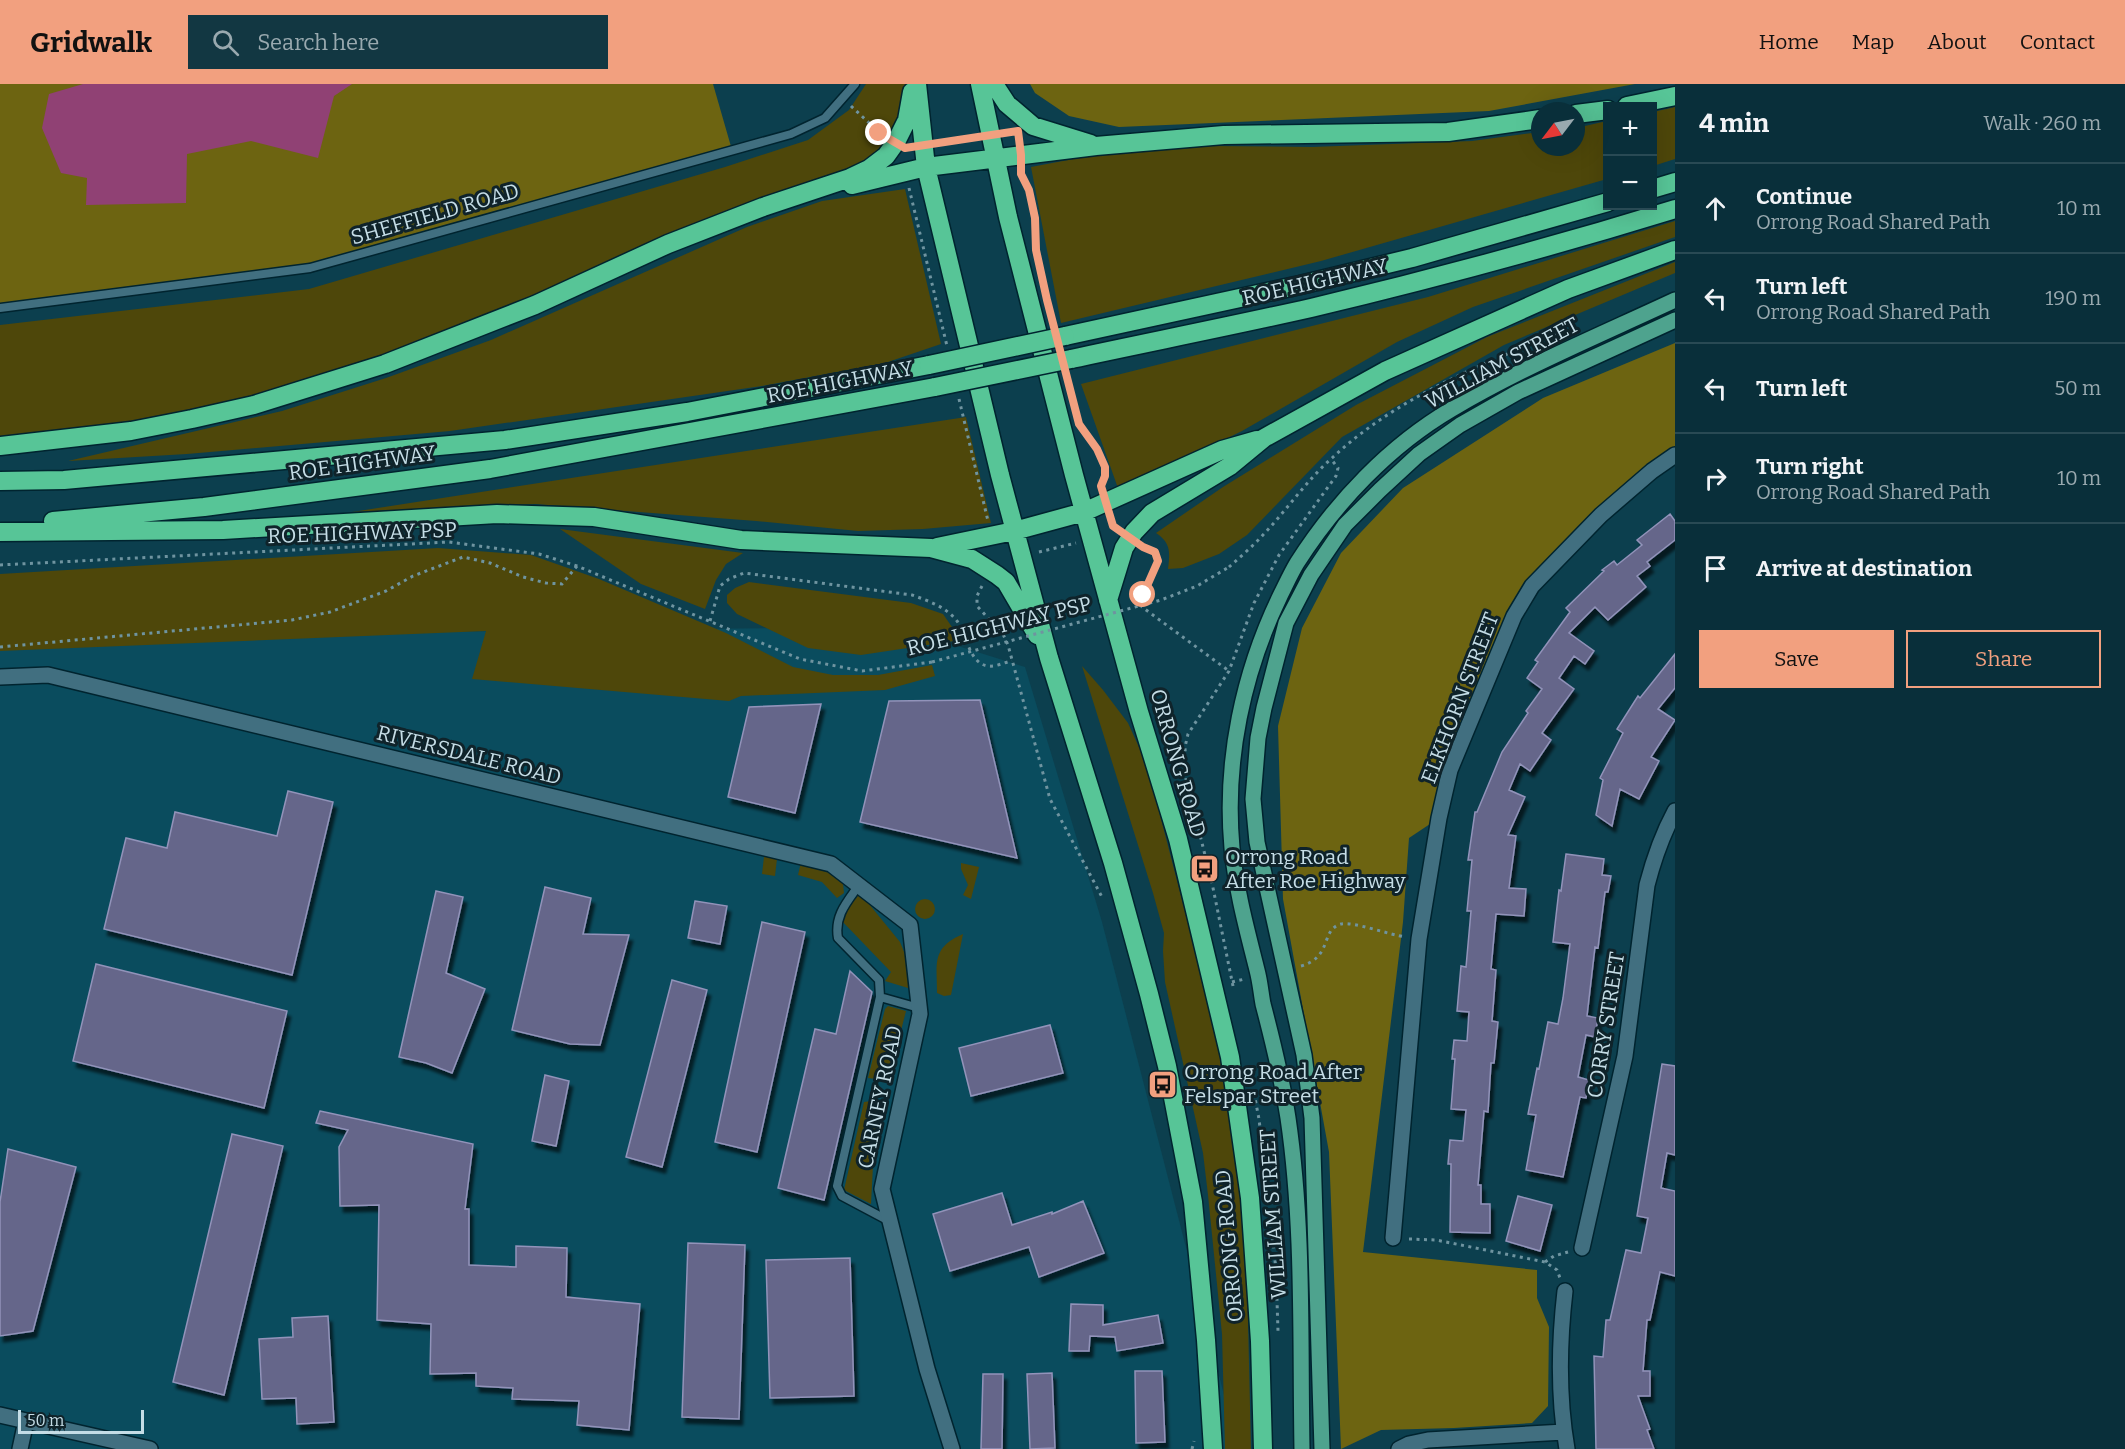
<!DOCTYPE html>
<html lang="en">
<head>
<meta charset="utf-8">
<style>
  :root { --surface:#092f3a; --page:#123742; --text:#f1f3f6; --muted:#99a9af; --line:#294a54; --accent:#f2a07f }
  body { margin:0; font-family:Bitter,serif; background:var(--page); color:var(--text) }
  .controls { position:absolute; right:18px; top:18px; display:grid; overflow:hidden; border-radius:0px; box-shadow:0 6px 24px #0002 }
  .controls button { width:54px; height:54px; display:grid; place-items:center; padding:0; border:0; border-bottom:2px solid var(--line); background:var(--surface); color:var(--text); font:30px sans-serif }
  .compass { position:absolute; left:1531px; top:18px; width:54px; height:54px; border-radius:50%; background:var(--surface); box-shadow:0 6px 24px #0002; rotate:238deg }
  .scale { position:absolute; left:18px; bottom:15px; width:126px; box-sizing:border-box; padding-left:6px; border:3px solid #c5dde6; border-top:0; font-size:16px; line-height:21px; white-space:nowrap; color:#c5dde6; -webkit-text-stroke:4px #0f232a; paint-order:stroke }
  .stop { position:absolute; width:18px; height:18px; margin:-14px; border:4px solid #f2a07f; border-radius:50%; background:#fff }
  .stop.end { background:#f2a07f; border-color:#fff; box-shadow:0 2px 6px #0008 }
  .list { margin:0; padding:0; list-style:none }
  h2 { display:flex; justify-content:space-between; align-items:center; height:78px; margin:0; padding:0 24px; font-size:26px }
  h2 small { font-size:20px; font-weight:400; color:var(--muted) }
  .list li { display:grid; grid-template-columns:39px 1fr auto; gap:18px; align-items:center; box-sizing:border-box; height:90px; padding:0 24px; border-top:2px solid var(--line) }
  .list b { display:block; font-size:22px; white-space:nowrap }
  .list p { margin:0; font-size:20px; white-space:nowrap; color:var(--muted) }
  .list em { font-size:20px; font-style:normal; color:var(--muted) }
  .actions { display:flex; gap:12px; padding:18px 24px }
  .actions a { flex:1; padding:14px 0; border:2px solid var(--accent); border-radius:0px; text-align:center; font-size:21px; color:var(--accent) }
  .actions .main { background:var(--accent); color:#111 }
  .icon { flex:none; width:33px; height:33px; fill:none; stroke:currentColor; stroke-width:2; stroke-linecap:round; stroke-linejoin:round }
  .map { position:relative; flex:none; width:1675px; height:1365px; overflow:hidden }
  header { display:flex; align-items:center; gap:36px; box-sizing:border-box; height:84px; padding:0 30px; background:var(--accent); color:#111 }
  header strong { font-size:28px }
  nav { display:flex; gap:33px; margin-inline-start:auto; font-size:21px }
  .search { width:420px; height:54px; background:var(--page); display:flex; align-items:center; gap:15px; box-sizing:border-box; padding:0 21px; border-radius:0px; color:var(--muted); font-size:22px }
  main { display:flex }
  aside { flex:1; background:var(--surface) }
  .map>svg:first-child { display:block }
  .built { fill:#0a4c5e }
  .green { fill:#4e470a }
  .forest { fill:#6d6411 }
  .water { fill:#904174 }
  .building { fill:#65668a; stroke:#9293ba; stroke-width:1.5; filter:url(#shadow) }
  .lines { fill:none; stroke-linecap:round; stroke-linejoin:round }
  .lane-casing { stroke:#00242f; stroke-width:11 }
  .street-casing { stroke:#00242f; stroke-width:18 }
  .secondary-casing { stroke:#00242f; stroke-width:18 }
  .primary-casing { stroke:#00242f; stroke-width:18 }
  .highway-casing { stroke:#00242f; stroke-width:21 }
  .path { stroke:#6f94a0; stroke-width:3; stroke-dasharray:3 4.5; stroke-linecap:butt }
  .lane { stroke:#416f80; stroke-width:8 }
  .street { stroke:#416f80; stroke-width:15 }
  .secondary { stroke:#416f80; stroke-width:15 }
  .primary { stroke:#4ea38e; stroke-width:15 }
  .highway { stroke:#57c597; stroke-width:18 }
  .highway-bridge-casing { stroke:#00242f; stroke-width:21; stroke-linecap:butt }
  .path-bridge { stroke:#6f94a0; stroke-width:3; stroke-dasharray:3 4.5; stroke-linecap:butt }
  .highway-bridge { stroke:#57c597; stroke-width:18 }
  .route { stroke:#f2a07f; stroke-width:8 }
  .labels { text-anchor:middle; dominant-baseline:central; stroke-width:6; stroke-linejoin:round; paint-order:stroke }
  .street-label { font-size:21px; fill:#c5dde6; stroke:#0f232a }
  .poi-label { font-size:21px; fill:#c5dde6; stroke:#0f232a; text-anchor:start }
</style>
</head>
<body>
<header>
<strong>Gridwalk</strong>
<div class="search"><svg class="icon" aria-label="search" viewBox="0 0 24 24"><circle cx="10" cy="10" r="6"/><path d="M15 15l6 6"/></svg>Search here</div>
<nav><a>Home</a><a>Map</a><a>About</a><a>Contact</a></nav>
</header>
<main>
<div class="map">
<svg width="1675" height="1365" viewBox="0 0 1675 1365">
  <defs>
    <filter id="shadow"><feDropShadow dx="3.5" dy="6" stdDeviation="1.5" flood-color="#0009"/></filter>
  </defs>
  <rect width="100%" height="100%" fill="#0c3f4e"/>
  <path class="built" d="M897,543L1025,583L1102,838L1238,1365H0V552Z"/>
  <path class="green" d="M866,0H914L907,36L869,85L254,321L0,362V241L309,205L725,83L808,56L849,26Z
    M1675,23V75L1653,82V28Z
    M1607,37V95L1321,177L1061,239L1031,83L1116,67L1210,62L1312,63L1472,57L1540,48V63H1576V44Z
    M905,105L941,260L885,279L762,302L450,347L187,370L68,377L282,327L386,294L491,256L747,143L822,117Z
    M1675,137V153L1473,223L1397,258L1242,347L1119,407L1081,300L1428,213Z
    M1675,178V189L1504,261L1342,353L1247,451L1219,470L1183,484L1168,485C1170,468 1171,459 1156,449L1223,403L1356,321L1487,253Z
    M966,333L991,439L923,445L858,447L756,437L535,420L352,428Z
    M560,445L743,469L726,480L716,496L705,525L641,500Z
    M438,464L531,471L599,495L726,549L793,583L833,591H878L932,581L935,592L885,606L741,612L729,617L472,595L486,547L0,567V490Z
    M749,498L911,519L943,530L961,556L861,571L808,564L737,530L727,519V511L735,504Z
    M1082,582L1103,606L1128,639L1147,681L1222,970L1246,1152L1251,1365H1225L1222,1250L1208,1111L1203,1069L1165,898L1163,867L1164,849L1153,809Z
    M765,764L778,766L775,792L762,790Z
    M801,778L829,789L843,800L844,809L837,814L822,798L798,791Z
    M961,779L979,783L971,815L963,811L968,801L961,785Z
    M860,809L900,858L907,875L910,902L908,904L885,897L891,888L840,835Z
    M915 825a10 10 0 1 1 20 0a10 10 0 1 1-20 0Z
    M963,850L951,911L944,912L937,909C937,879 931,864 963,850Z
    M888,922L906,927L892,982L888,991L883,996L868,994L885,925Z
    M871,1017L877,1020L881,1025V1032L874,1062L871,1120L844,1106L864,1018Z"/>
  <path class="forest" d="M0,0H713L732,66L310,184L0,224Z
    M1030,0H1635L1489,27L1119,43L1069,32L1035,9Z
    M1675,259V371L1652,387L1514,532L1439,734L1409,754L1403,838L1363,1168L1537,1186V1214L1549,1243L1548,1322L1532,1339L1454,1344L1381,1346L1341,1365L1329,1068L1283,815L1278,642L1302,544L1341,469L1403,404L1543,314Z"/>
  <path class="water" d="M83,0H352L334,12L318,74L251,57L187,70L186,119L86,121L87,94L61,89L42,44L49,10Z"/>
  <path class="building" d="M1670,430L1675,437V456L1647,478L1650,482L1637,492L1646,503L1608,536L1595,523L1569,549L1594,567L1585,580L1574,572L1559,594L1574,605L1542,649L1551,656L1530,687L1520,680L1509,706L1525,713L1508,751L1516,752L1509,804L1526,805L1524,832L1496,830L1491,885L1496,886L1492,937L1498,938L1494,979H1491L1488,1028L1484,1027L1478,1101H1481V1120H1490V1149L1450,1148L1451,1080H1448L1450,1056L1463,1057L1466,1026L1451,1025L1455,975H1452L1454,956L1467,957L1469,928L1457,927L1461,882L1466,883L1471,827H1467L1472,776H1468L1475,728H1477L1502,668L1528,629L1526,627L1542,605L1527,594L1538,578L1535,576L1570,528L1566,524L1604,487L1602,486L1614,477L1617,481L1642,461L1637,456Z
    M1675,570V604L1658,625L1675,636L1651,673L1659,677L1639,715L1620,705L1612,742L1596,731L1603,696L1600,694L1623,649L1617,645L1638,612L1640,614Z
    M980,616L1017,774L860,738L889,617Z
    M821,620L795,729L728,713L749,623Z
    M288,707L333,718L292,891L104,845L126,754L167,764L175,728L277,752Z
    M1566,770L1604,775L1602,791L1611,792L1608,808H1605L1598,864L1595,863L1587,932L1598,934L1595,953L1586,951L1578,993L1589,996L1586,1014L1580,1013L1563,1093L1526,1086L1536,1031L1528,1030L1537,984L1539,985L1548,938L1558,940L1563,914L1570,860L1553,858L1559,806L1561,807Z
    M545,803L591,814L583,850L629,851L600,961L570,960L512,946Z
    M436,807L463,813L446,889L485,905L452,989L426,979L399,973Z
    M695,817L727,822L720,860L688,854Z
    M762,838L805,848L757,1068L715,1058Z
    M96,880L287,927L264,1024L73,977Z
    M850,887L872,908L824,1116L778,1104L815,945L836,950Z
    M672,896L707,906L662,1083L626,1073Z
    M1050,941L1063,989L971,1012L959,964Z
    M1662,980L1675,982V1071L1667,1069L1661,1104L1675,1107V1192L1660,1188L1650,1236H1647L1643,1287H1650V1312H1638L1650,1345L1647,1346L1654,1365H1596L1594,1272L1603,1273L1606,1236H1610L1626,1166L1641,1169L1648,1134L1637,1132Z
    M545,991L569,997L556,1062L532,1057Z
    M320,1027L473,1060L465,1125H469V1181L516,1183V1162L567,1164L566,1213L640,1220L629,1346L577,1341L579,1317L512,1315L513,1304L476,1302V1289L430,1290L431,1240L377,1236L379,1121L340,1122L339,1063L348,1046L316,1039Z
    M232,1050L283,1062L224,1311L173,1298Z
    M8,1065L76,1083L33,1247L0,1252V1118Z
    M1002,1109L1012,1141L1052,1128V1130L1083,1117L1104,1169L1039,1193L1029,1163L950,1187L933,1130Z
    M1518,1112L1552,1121L1540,1167L1506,1157Z
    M688,1159L745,1161L739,1335L682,1333Z
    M850,1174L854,1312L770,1314L766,1176Z
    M1071,1220L1103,1221V1241L1158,1231L1163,1259L1117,1267L1115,1253L1090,1252L1089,1267H1069Z
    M328,1232L334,1338L297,1340L296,1314L262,1315L259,1255L293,1253L292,1234Z
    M1135,1287H1162L1165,1358L1136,1359Z
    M1052,1289L1055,1364L1030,1365L1027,1290Z
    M983,1290H1003L1002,1365H981Z"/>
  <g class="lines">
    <defs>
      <path id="lane" d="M0,224L310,184L791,50L825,34L855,0
        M859,801C847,818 834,832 838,854L879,896L880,913L837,1102L842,1112L889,1137
        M880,913L919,924"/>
      <path id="street" d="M0,593L48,591L831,780L910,841L920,930L882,1105L927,1285L952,1365
        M1393,1154L1419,855L1439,734L1450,686L1514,532L1532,502L1601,431L1652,387L1675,371
        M1582,1164L1625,972L1647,801C1654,774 1662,751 1675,727
        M1565,1207C1559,1259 1558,1313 1567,1365
        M20,1365L26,1337
        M1399,1365L1409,1360L1428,1356L1564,1348"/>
      <path id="secondary" d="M0,1331L150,1365"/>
      <path id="primary" d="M1302,1365C1300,1255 1304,1143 1288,1034C1282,995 1273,958 1263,920C1261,909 1260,897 1257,886C1247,846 1236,806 1232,764C1224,677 1243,588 1281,510C1286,500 1291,489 1297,479C1336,418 1389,362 1452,325C1523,283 1600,251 1675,216
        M1322,1365L1312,1034L1304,971L1257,758L1253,715L1258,654L1264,624L1286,539L1311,491L1345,441L1380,406L1419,370L1460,341L1518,308L1675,236"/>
      <path id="highway" d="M917,0L926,83L1000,391L1049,574L1113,779L1149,910L1167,982L1193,1118L1206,1256L1213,1365
        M980,0L1008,133L1074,391L1139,628L1178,755L1230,973L1250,1114L1260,1257L1263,1365
        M994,0L1007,20L1033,42L1091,60
        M1627,22L1675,12
        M1576,30L1608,26
        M852,101L926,83L1096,62L1224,51L1448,48L1540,35
        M1652,105L1675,98
        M1065,252L1300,201L1412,174L1608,118
        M1071,275C1150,258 1231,242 1311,224C1433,195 1555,162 1675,125
        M0,362L131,347L192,335L254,321L385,280L535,221L668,160L763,123L850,94L869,85L886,72L896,58L907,36L912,8
        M0,397L64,396L505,356L687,328L929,281
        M53,437L204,423L490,385L935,303
        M0,448L223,446L497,430L594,433L741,456L931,464L972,475L997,491L1006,498L1037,551
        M937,463L1014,447L1084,428L1222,366L1257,356
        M1108,516L1124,464L1134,448L1152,429L1230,382L1264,354L1385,287L1568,205L1675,166"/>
    </defs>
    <use href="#lane" class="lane-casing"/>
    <use href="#street" class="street-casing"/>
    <use href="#secondary" class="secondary-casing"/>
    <use href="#primary" class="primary-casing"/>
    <use href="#highway" class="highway-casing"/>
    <path class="path" d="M851,22L881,50
      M939,58L974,53
      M1021,87L1029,106L1035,134L1039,176
      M909,104L947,262
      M959,315L988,437
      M1080,342C1090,355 1106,372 1105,389C1105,394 1102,399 1101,403
      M1144,463L1155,469L1158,477L1143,511L1142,523L1229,587
      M1039,468L1076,459
      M0,481L449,458L539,470L577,482L800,575L862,587L932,578
      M1229,483C1240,473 1252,463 1262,452C1286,427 1306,397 1332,374C1396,314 1482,279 1563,248
      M982,502L977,512V522L1003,550L1008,561L1050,715L1103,815
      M710,537L720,502L729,495L744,489L912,511C929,517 946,523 957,537C967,550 969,581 989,582C996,583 1005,578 1012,577
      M0,563L292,536L330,528L386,507L413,492L463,473L490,479L523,493L546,499L562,500L577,482
      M1301,882C1333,873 1320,846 1341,840C1352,837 1390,851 1406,853
      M1232,898L1245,895
      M1233,902L1212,799L1186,695L1185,663L1188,650L1229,587L1254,519L1279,471L1336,392L1338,384L1331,375
      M1254,1009L1259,1035L1264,1079
      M1271,1139L1276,1186L1278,1247
      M1409,1155L1436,1156L1545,1178L1557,1186L1560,1194
      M1545,1178L1554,1172L1568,1168
      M1192,1365L1194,1357"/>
    <use href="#lane" class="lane"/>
    <use href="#street" class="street"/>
    <use href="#secondary" class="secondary"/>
    <use href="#primary" class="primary"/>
    <use href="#highway" class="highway"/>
    <defs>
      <path id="highway-bridge" d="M929,281L1065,252
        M935,303L1071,275"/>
    </defs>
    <use href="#highway-bridge" class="highway-bridge-casing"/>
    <path class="path-bridge" d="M932,578L1161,516L1197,502L1229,483"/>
    <use href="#highway-bridge" class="highway-bridge"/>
  </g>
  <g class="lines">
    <path class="route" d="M879,49L905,64L1018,47L1021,71V90L1029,106L1035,134L1036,166L1047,216L1079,340L1097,365L1105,383V392L1101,402L1113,442L1143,463L1155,468L1158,477L1143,511"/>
  </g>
  <defs>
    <symbol id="bus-square" viewBox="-11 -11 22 22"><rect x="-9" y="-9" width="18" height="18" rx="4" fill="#f2a07f" stroke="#0f232a"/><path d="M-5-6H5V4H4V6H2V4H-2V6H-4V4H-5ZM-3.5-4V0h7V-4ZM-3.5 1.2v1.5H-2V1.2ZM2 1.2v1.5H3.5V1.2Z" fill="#111"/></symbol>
  </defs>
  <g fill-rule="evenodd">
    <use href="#bus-square" x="1188" y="768" width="33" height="33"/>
    <use href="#bus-square" x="1146" y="984" width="33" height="33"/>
  </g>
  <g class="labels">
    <g class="street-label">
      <text transform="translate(435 130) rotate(-16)">SHEFFIELD ROAD</text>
      <text transform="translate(1315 198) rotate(-13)">ROE HIGHWAY</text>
      <text transform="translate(1502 279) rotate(-28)">WILLIAM STREET</text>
      <text transform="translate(840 298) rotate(-11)">ROE HIGHWAY</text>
      <text transform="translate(362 379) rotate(-8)">ROE HIGHWAY</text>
      <text transform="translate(362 449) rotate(-2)">ROE HIGHWAY PSP</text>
      <text transform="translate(999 542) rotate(-14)">ROE HIGHWAY PSP</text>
      <text transform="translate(1460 614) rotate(-69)">ELKHORN STREET</text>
      <text transform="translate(469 671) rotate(14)">RIVERSDALE ROAD</text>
      <text transform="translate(1178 679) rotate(74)">ORRONG ROAD</text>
      <text transform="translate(1606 941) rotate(-81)">CORRY STREET</text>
      <text transform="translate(880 1013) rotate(-78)">CARNEY ROAD</text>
      <text transform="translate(1273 1130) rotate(-94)">WILLIAM STREET</text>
      <text transform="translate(1229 1162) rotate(-95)">ORRONG ROAD</text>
    </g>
    <g class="poi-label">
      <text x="1225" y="773">Orrong Road<tspan x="1225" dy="24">After Roe Highway</tspan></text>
      <text x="1184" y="988">Orrong Road After<tspan x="1184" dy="24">Felspar Street</tspan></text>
    </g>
  </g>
</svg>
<div class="controls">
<button>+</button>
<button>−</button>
</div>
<svg class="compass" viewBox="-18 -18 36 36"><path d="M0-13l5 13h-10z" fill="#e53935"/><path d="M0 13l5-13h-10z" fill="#99a9af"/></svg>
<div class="scale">50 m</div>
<div class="stop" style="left:1143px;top:511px"></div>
<div class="stop end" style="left:879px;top:49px"></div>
</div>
<aside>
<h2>4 min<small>Walk · 260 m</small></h2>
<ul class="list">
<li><svg class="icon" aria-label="ahead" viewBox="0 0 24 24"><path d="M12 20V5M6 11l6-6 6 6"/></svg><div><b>Continue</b><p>Orrong Road Shared Path</p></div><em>10 m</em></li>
<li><svg class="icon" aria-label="left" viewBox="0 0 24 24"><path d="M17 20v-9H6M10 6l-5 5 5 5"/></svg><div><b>Turn left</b><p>Orrong Road Shared Path</p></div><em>190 m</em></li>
<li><svg class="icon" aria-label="left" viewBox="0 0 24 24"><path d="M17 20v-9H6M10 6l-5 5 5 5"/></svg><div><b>Turn left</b></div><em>50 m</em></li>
<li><svg class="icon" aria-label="right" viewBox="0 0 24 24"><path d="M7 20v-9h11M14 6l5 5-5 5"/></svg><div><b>Turn right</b><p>Orrong Road Shared Path</p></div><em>10 m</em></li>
<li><svg class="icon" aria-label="arrive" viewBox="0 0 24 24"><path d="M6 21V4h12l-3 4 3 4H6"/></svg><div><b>Arrive at destination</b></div></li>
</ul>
<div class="actions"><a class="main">Save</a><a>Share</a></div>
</aside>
</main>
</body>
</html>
